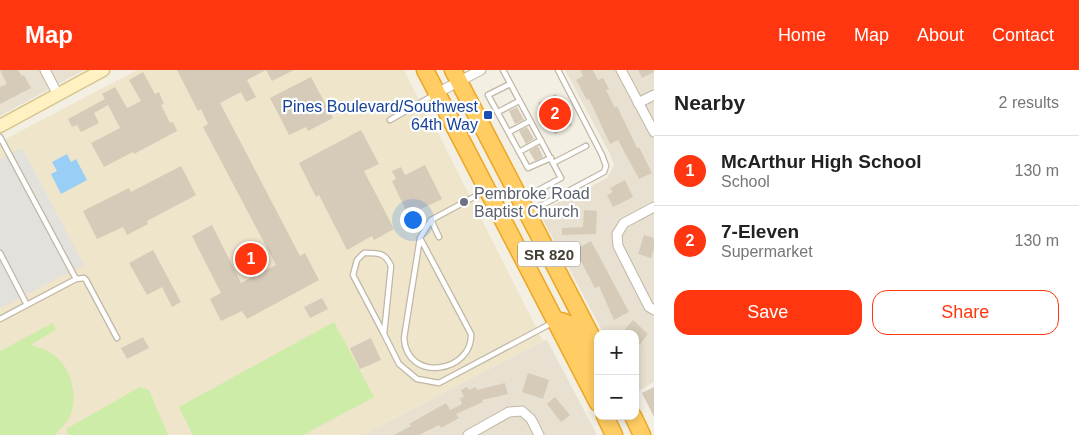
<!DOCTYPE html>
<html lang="en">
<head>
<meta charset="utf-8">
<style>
  :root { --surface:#fff; --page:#f6f6f6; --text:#222; --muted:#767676; --line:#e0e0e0; --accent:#ff360f }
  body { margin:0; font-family:Helvetica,sans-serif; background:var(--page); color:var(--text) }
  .controls { position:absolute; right:15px; bottom:15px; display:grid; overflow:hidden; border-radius:10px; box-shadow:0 2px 8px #0003 }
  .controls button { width:45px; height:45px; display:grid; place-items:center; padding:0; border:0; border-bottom:1px solid var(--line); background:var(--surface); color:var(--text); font:25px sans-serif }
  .you { position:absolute; left:412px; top:149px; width:18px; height:18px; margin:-12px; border:4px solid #fff; border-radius:50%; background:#1a73e8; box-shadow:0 0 0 8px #1a73e833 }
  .badge { display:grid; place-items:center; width:32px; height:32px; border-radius:50%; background:var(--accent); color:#fff; font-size:16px; font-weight:700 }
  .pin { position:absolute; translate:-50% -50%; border:2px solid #fff; box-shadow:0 1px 5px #0006 }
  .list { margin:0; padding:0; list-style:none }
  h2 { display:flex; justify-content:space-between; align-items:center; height:65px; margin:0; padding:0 20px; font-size:21px }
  h2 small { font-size:16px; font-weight:400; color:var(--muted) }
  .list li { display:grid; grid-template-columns:32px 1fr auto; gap:15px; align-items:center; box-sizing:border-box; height:70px; padding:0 20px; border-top:1px solid var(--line) }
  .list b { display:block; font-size:19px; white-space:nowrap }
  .list p { margin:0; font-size:16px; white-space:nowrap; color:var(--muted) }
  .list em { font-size:16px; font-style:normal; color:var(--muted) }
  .actions { display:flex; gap:10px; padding:15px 20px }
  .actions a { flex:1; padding:11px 0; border:1px solid var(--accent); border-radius:15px; text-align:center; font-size:18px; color:var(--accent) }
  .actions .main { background:var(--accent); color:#fff }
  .map { position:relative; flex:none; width:654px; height:365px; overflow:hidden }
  header { display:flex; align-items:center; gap:30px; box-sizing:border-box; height:70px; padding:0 25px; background:var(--accent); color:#fff }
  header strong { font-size:24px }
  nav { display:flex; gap:28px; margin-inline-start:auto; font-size:18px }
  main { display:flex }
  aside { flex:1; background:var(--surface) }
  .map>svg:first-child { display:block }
  .residential { fill:#e8e1d1 }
  .education { fill:#eee5cb }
  .green { fill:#cceca7 }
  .parking { fill:#e3e1dc }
  .water { fill:#99cff7 }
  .building { fill:#d6cbb8 }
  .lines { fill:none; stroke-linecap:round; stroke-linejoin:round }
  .lane-casing { stroke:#c0b7a5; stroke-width:7 }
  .street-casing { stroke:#c0b7a5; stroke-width:11 }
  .secondary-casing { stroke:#d8c58e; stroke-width:15 }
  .highway-casing { stroke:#eca624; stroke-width:19 }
  .lane { stroke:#fff; stroke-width:4.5 }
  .street { stroke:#fff; stroke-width:9 }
  .secondary { stroke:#fff1c2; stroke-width:12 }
  .highway { stroke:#ffcd63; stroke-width:16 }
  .transit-dot { fill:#1a4fb4; stroke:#fff; stroke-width:2 }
  .worship-dot { fill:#6b7280; stroke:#fff; stroke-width:2 }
  .labels { text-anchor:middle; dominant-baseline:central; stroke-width:4.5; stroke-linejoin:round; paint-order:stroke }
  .shield { fill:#fff; stroke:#7e7970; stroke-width:1 }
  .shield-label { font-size:15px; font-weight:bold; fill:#463f33 }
  .transit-label { font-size:16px; fill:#164399; stroke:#fff; text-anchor:end }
  .worship-label { font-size:16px; fill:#5b616d; stroke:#fff; text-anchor:start }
</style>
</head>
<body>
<header>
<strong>Map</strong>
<nav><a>Home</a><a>Map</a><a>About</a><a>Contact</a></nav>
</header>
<main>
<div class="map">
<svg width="654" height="365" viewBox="0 0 654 365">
  <rect width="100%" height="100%" fill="#f3efe3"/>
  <path class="residential" d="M0,0H84L0,46Z
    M565,0H654V312L635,323V264H604L539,142L607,108L614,95L610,84Z
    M547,270L597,365H363L543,271Z"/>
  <path class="education" d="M137,0H404L424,40L441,69L543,271L363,365H0V72Z"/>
  <path class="green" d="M334,252L374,327L303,365H193L179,337Z
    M53,253L56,260L30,275C38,277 48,280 55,286C72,299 78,327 70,346C67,353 60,359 55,365H0V281Z
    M140,317L149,320L168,365H69L66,359Z"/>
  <path class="parking" d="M22,78L84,195L0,238V89Z"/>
  <path class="water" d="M67,84L71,92L76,89L87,110L61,124L51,104L57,101L52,92Z"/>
  <path class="building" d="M0,0H18L22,6L24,5L31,18L0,34V17L7,14Z
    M177,0H294L272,11L266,0L247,10L256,27L246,32L241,22L220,33L300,186L305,183L319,210L247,249L242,241L221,251L210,229L221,223L192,166L212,155L241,213L276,195L203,57L208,54L201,39L198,41Z
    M580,0H593L598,10L603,8L609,19L606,20L615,38L617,36L637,78L639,77L652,103L639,109L618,70L610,74L589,29L587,30L576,10L583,6Z
    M638,0H654V2L642,8Z
    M143,2L155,24L159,22L164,34L161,35L170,53L173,52L177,61L134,84L133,82L104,97L91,73L120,58L108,35L94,43L99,53L81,62L77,55L72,57L68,49L105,29L102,24L115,17L127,38L141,31L129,10Z
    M311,7L333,48L308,61L306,57L289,65L270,28Z
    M556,24L572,55L555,64L538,33Z
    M517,37L524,50L515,54L509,41Z
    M527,57L534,69L526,74L519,61Z
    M361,60L379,94L364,101L394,159L374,170L372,166L347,180L319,125L316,127L299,93Z
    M538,76L543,87L535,91L529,81Z
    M425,95L442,129L408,145L392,111L396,109L392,101L401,97L405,105Z
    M181,96L196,125L147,151L148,154L127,165L123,157L97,169L83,141L129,118L131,122Z
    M625,110L633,127L613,137L607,125L613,122L610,118Z
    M584,140L597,141L596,164L562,165V158L583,157Z
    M644,165L654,168V179L651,188L638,184Z
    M591,171L629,242L614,250L599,216L595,218L575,180Z
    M153,180L181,232L172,237L162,217L147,225L129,193Z
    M322,228L328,239L310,248L304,237Z
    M633,250L648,264L640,274L635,270V264H621Z
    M143,267L149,278L127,289L121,278Z
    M371,268L381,290L360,299L350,278Z
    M528,303L549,310L543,329L522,322Z
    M505,313L508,324L482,330L483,332L456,344L459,348L441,358L439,355L419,365H394L411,356L409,354L446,333L450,340L462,334L460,328L464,327L461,320L467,317L469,320L476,317L477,320Z
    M654,317V347L642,323Z
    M555,327L570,345L561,352L547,334Z"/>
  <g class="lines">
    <defs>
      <path id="lane" d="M503,0L561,108L522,129
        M510,14L488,25L528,98L551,88
        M498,42L519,31
        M390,50L434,25
        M509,62L530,51
        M0,67L76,209L0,249
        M519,82L541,70
        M553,93L586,76
        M531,141L604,102L606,96L602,85L558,0
        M431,150L439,167
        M420,168L471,264C473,302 407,314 404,268L420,168L431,150L485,121
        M0,183L27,235
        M76,209L84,208L86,210L117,268
        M384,264L353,205L357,190L364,183C378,183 385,182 391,196L384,264L399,294L417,309L439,313L552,253"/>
      <path id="street" d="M45,0L58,25
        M621,0L654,62
        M437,23L481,0
        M638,33L654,25
        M654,137L624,153L617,164L618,176L649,237L654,240
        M468,365L509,342L522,341L531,349L539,365"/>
      <path id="secondary" d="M0,56L103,0"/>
      <path id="highway" d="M425,0L598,333
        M453,0L598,279
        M555,251H561L569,254L598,303
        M605,346L614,365
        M633,346L642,365"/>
    </defs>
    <use href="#lane" class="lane-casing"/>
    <use href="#street" class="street-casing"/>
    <use href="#secondary" class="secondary-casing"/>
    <use href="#highway" class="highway-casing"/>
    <use href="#lane" class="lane"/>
    <use href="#street" class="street"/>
    <use href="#secondary" class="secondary"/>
    <use href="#highway" class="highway"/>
  </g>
  <rect class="transit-dot" x="483" y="40" width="10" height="10" rx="2.5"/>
  <circle class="worship-dot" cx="464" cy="132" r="5"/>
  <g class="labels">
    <rect class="shield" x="518" y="171.5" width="62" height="25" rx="4"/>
    <g class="shield-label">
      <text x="549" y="184">SR 820</text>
    </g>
    <g class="transit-label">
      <text x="478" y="36">Pines Boulevard/Southwest<tspan x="478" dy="18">64th Way</tspan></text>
    </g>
    <g class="worship-label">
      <text x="474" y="123">Pembroke Road<tspan x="474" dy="18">Baptist Church</tspan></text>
    </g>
  </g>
</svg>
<div class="controls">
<button>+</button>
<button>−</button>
</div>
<div class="you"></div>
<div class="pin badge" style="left:251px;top:189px">1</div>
<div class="pin badge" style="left:555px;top:44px">2</div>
</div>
<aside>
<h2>Nearby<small>2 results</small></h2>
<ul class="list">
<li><span class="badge">1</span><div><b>McArthur High School</b><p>School</p></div><em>130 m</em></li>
<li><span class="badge">2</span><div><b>7-Eleven</b><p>Supermarket</p></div><em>130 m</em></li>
</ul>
<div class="actions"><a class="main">Save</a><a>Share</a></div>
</aside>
</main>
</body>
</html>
